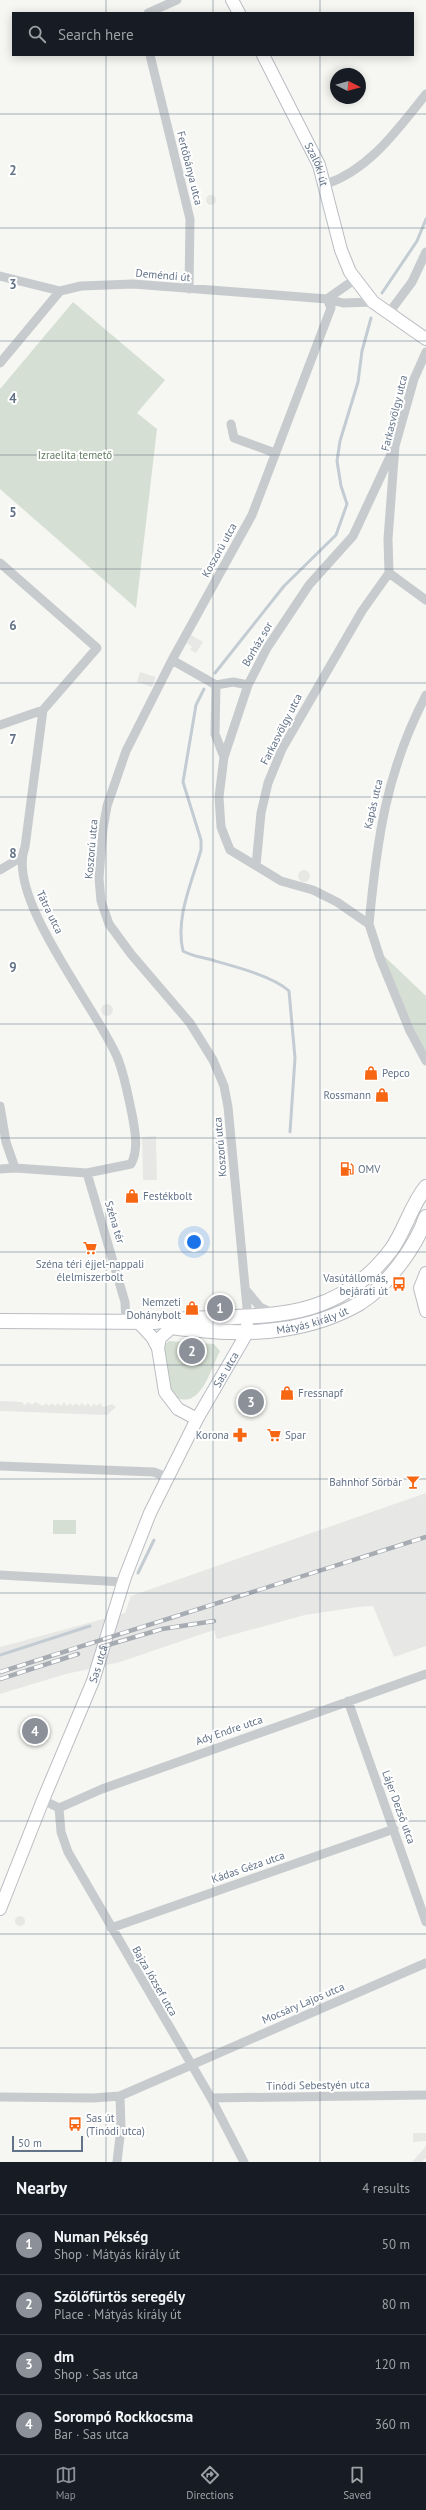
<!DOCTYPE html>
<html lang="en">
<head>
<meta charset="utf-8">
<style>
  :root { --surface:#171b24; --page:#242831; --text:#f1f3f6; --muted:#9ea1a6; --line:#363941; --accent:#8c9099 }
  body { margin:0; font-family:"PT Sans",sans-serif; background:var(--page); color:var(--text) }
  .compass { position:absolute; left:330px; top:68px; width:36px; height:36px; border-radius:50%; background:var(--surface); box-shadow:0 2px 10px #0003; rotate:96deg }
  .scale { position:absolute; left:12px; bottom:10px; width:71px; box-sizing:border-box; padding-left:4px; border:2px solid #627287; border-top:0; font-size:11px; line-height:14px; white-space:nowrap; color:#627287; -webkit-text-stroke:3px #fff; paint-order:stroke }
  .you { position:absolute; left:194px; top:1242px; width:14px; height:14px; margin:-10px; border:3px solid #fff; border-radius:50%; background:#1a73e8; box-shadow:0 0 0 6px #1a73e833 }
  .badge { display:grid; place-items:center; width:26px; height:26px; border-radius:50%; background:var(--accent); color:#fff; font-size:13px; font-weight:700 }
  .pin { position:absolute; translate:-50% -50%; border:2px solid #fff; box-shadow:0 1px 4px #0006 }
  .list { margin:0; padding:0; list-style:none }
  h2 { display:flex; justify-content:space-between; align-items:center; height:52px; margin:0; padding:0 16px; font-size:17px }
  h2 small { font-size:13px; font-weight:400; color:var(--muted) }
  .list li { display:grid; grid-template-columns:26px 1fr auto; gap:12px; align-items:center; box-sizing:border-box; height:60px; padding:0 16px; border-top:1px solid var(--line) }
  .list b { display:block; font-size:15px; white-space:nowrap }
  .list p { margin:0; font-size:13px; white-space:nowrap; color:var(--muted) }
  .list em { font-size:13px; font-style:normal; color:var(--muted) }
  .icon { flex:none; width:22px; height:22px; fill:none; stroke:currentColor; stroke-width:2; stroke-linecap:round; stroke-linejoin:round }
  .map { position:relative; flex:none; width:426px; height:2162px; overflow:hidden }
  .search { position:absolute; background:var(--surface); box-shadow:0 2px 10px #0003; left:12px; right:12px; top:12px; height:44px; display:flex; align-items:center; gap:10px; box-sizing:border-box; padding:0 14px; border-radius:0px; color:var(--muted); font-size:15px }
  .sheet { height:292px; background:var(--surface) }
  nav { display:flex; justify-content:space-around; align-items:center; box-sizing:border-box; height:56px; border-top:1px solid var(--line); background:var(--surface); font-size:11px; color:var(--muted) }
  nav a { display:grid; justify-items:center; gap:2px }
  nav .on { color:var(--accent) }
  .map>svg:first-child { display:block }
  .built { fill:#e7e8e6 }
  .green { fill:#d6dfd3 }
  .lines { fill:none; stroke-linecap:round; stroke-linejoin:round }
  .stream { stroke:#c3ccd3; stroke-width:3 }
  .secondary-casing { stroke:#b9bdc3; stroke-width:14 }
  .primary-casing { stroke:#babdc1; stroke-width:16 }
  .street { stroke:#c8cbce; stroke-width:9 }
  .secondary { stroke:#fff; stroke-width:12 }
  .primary { stroke:#fff; stroke-width:14 }
  .rail-casing { stroke:#a7acb3; stroke-width:4.5 }
  .rail { stroke:#fff; stroke-width:3; stroke-dasharray:9; stroke-linecap:butt }
  .grid { fill:none; stroke:#627287; stroke-width:1; stroke-opacity:0.55 }
  .labels { text-anchor:middle; dominant-baseline:central; stroke-width:4; stroke-linejoin:round; paint-order:stroke }
  .street-label { font-size:11px; fill:#627287; stroke:#fff }
  .park-label { font-size:11px; fill:#647d62; stroke:#fff }
  .poi-label { font-size:11px; fill:#627287; stroke:#fff; text-anchor:start }
  .grid-label { font-size:13px; text-anchor:middle; font-weight:bold; fill:#627287; stroke:#fff; stroke-width:4; stroke-linejoin:round; paint-order:stroke }
</style>
</head>
<body>
<div class="map">
<svg width="426" height="2162" viewBox="0 0 426 2162">
  <rect width="100%" height="100%" fill="#f6f7f2"/>
  <path class="built" d="M206 200a5 5 0 1 1 10 0a5 5 0 1 1-10 0Z
    M191,635L203,642L196,653L190,650L192,647L187,643Z
    M140,672L156,677L152,687L137,682Z
    M298 876a6 6 0 1 1 12 0a6 6 0 1 1-12 0Z
    M101 1010a6 6 0 1 1 12 0a6 6 0 1 1-12 0Z
    M156,1136L157,1180H143L142,1137Z
    M0,1401L22,1402L25,1405L28,1402L32,1405L35,1402L43,1406L46,1403L49,1406L52,1403L55,1406L58,1403L61,1406L64,1402L67,1406L70,1403L73,1406L76,1403L79,1406L82,1403L85,1406L88,1403L91,1407L94,1403L96,1406L100,1403L103,1407L112,1404L116,1407L107,1415L0,1411Z
    M426,1493V1646L394,1657L373,1606L358,1607L305,1615L217,1639L214,1630L120,1662L66,1674L0,1694V1647L125,1613L131,1596Z
    M15 1921a5 5 0 1 1 10 0a5 5 0 1 1-10 0Z
    M413,2133H426V2141L413,2142Z
    M426,2146V2158L422,2162H412Z"/>
  <path class="green" d="M73,302L165,380L137,413L157,429L136,608L0,489V389Z
    M383,955L426,996V1056L424,1053Z
    M169,1341L214,1344L220,1351C209,1373 199,1416 169,1393L164,1345Z
    M53,1520H76V1534H53Z"/>
  <g class="lines">
    <path class="stream" d="M382,293L417,241L426,219
      M215,673L284,586L336,535L347,504L341,486L337,461L340,441L358,382L362,351L371,318
      M204,689L196,705L183,782L201,840V850C192,882 175,918 183,951C193,957 204,957 215,961C237,967 274,977 289,991L295,1058L290,1132
      M138,1573L154,1540
      M0,1655L90,1626"/>
    <defs>
      <g id="secondary">
        <path d="M232,0L239,13"/>
        <path id="s1" d="M263,55L319,165L341,250L350,272L373,302L426,339"/>
        <path d="M426,1273L420,1288L426,1311"/>
        <path d="M138,1322L152,1337L158,1348L165,1392L178,1409L197,1419"/>
        <path d="M158,1348L160,1338L172,1327"/>
        <path id="s2" d="M0,1909L43,1800L93,1681L125,1577L150,1513L197,1419L247,1333V1325"/>
      </g>
      <g id="primary">
        <path d="M0,1321L154,1322C246,1310 326,1335 391,1250C405,1231 411,1205 426,1187"/>
        <path id="s3" d="M169,1326C179,1329 190,1329 200,1330C253,1336 312,1331 360,1303C386,1287 416,1247 426,1217"/>
      </g>
    </defs>
    <use href="#secondary" class="secondary-casing"/>
    <use href="#primary" class="primary-casing"/>
    <path class="street" d="M148,13L177,0
      M150,55L190,219L189,289
      M326,184C369,170 398,129 426,94
      M0,276L60,291L81,286L133,284L327,299L343,303L373,302
      M327,299L354,280
      M388,314L412,282L426,252
      M0,363L60,291
      M231,424L234,438L275,453
      M395,446L353,536L309,585L267,648L248,685L224,757L219,797L221,827L230,850L281,881L313,890L337,902L369,924L380,958L410,1031L426,1061
      M0,563L97,648L43,710L25,847C5,898 98,1009 118,1059C125,1077 128,1096 132,1114C135,1131 139,1149 131,1164L87,1173L15,1168L0,1169
      M389,573L426,600
      M172,660L216,685L233,682L248,685
      M216,685L215,734L224,757
      M0,725L43,710
      M256,866L261,813L268,783L282,749L362,611L389,573L388,539L395,446L414,379L426,352
      M0,870L20,858
      M369,924C377,839 386,772 426,695
      M0,1106L6,1142L15,1168
      M87,1173L125,1302L126,1323
      M246,1290L260,1307L273,1313
      M248,1318L228,1107L224,1086L213,1060L190,1023L131,954L109,924L101,901L99,878L103,829L107,806L126,751L172,660L252,515L331,308L327,299
      M0,1466L154,1472L166,1477
      M0,1575L123,1582
      M348,1701L426,1922
      M43,1800L59,1808L102,1789L426,1674
      M59,1808L61,1832L68,1852L211,2098L244,2162
      M111,1928L394,1829
      M0,2097L93,2098L120,2096L426,1963
      M211,2098L426,2095
      M117,2162L121,2128L120,2096"/>
    <use href="#secondary" class="secondary"/>
    <use href="#primary" class="primary"/>
    <defs>
      <path id="rail" d="M101,1647L162,1629L214,1621
        M0,1672L426,1537
        M0,1679L78,1654"/>
    </defs>
    <use href="#rail" class="rail-casing"/>
    <use href="#rail" class="rail"/>
  </g>
  <path class="grid" d="M106,0V13M213,0V13M320,0V13M106,55V2162M213,55V2162M320,55V2162M0,114H426M0,228H426M0,341H426M0,455H426M0,569H426M0,683H426M0,797H426M0,910H426M0,1024H426M0,1138H426M0,1252H426M0,1365H426M0,1479H426M0,1593H426M0,1707H426M0,1821H426M0,1934H426M0,2048H426"/>
  <defs>
    <symbol id="shop-bare" viewBox="-9 -9 18 18"><path d="M-5-2.5h2.3a2.7 3.5 0 0 1 5.4 0H5L5.5 6h-11ZM-1.5-2.5h3a1.5 2.3 0 0 0-3 0Z" fill="#f66613" stroke="#fff" stroke-width="2.5" paint-order="stroke"/></symbol>
    <symbol id="fuel-bare" viewBox="-9 -9 18 18"><path d="M-5.5-6h7V0h2V4h1.3V-2.5L3-4.5l.8-.8L6-3V5H2.5V1h-1V6h-7ZM-4.2-4.7v3.2H.2V-4.7Z" fill="#f66613" stroke="#fff" stroke-width="2.5" paint-order="stroke"/></symbol>
    <symbol id="supermarket-bare" viewBox="-9 -9 18 18"><path d="M-6-5.5h2.5l.6 2H6L4.5 2H-2.5L-4.4-4H-6ZM-1.5 3.2a1.3 1.3 0 1 0 .1 0ZM3 3.2a1.3 1.3 0 1 0 .1 0Z" fill="#f66613" stroke="#fff" stroke-width="2.5" paint-order="stroke"/></symbol>
    <symbol id="bus-bare" viewBox="-9 -9 18 18"><path d="M-5-6H5V4H4V6H2V4H-2V6H-4V4H-5ZM-3.5-4V0h7V-4ZM-3.5 1.2v1.5H-2V1.2ZM2 1.2v1.5H3.5V1.2Z" fill="#f66613" stroke="#fff" stroke-width="2.5" paint-order="stroke"/></symbol>
    <symbol id="pharmacy-bare" viewBox="-9 -9 18 18"><path d="M-2-6h4v4h4v4h-4v4h-4v-4h-4v-4h4Z" fill="#f66613" stroke="#fff" stroke-width="2.5" paint-order="stroke"/></symbol>
    <symbol id="bar-bare" viewBox="-9 -9 18 18"><path d="M-6-5H6L.8 .8V4.5H3.5V6h-7V4.5H-.8V.8Z" fill="#f66613" stroke="#fff" stroke-width="2.5" paint-order="stroke"/></symbol>
  </defs>
  <g fill-rule="evenodd">
    <use href="#shop-bare" x="361" y="1063" width="20" height="20"/>
    <use href="#shop-bare" x="372" y="1085" width="20" height="20"/>
    <use href="#fuel-bare" x="337" y="1159" width="20" height="20"/>
    <use href="#shop-bare" x="122" y="1186" width="20" height="20"/>
    <use href="#supermarket-bare" x="80" y="1238" width="20" height="20"/>
    <use href="#bus-bare" x="389" y="1274" width="20" height="20"/>
    <use href="#shop-bare" x="182" y="1298" width="20" height="20"/>
    <use href="#shop-bare" x="277" y="1383" width="20" height="20"/>
    <use href="#pharmacy-bare" x="230" y="1425" width="20" height="20"/>
    <use href="#supermarket-bare" x="264" y="1425" width="20" height="20"/>
    <use href="#bar-bare" x="403" y="1472" width="20" height="20"/>
    <use href="#bus-bare" x="65" y="2114" width="20" height="20"/>
  </g>
  <g class="labels">
    <g class="street-label">
      <text stroke="none"><textPath href="#s1" startOffset="122">Szalóki út</textPath></text>
      <text transform="translate(190 168) rotate(76)">Fertőbánya utca</text>
      <text transform="translate(163 275) rotate(5)">Deméndi út</text>
      <text transform="translate(394 413) rotate(-76)">Farkasvölgy utca</text>
      <text transform="translate(219 550) rotate(-61)">Koszorú utca</text>
      <text transform="translate(257 644) rotate(-60)">Borház sor</text>
      <text transform="translate(281 729) rotate(-63)">Farkasvölgy utca</text>
      <text transform="translate(373 804) rotate(-77)">Kapás utca</text>
      <text transform="translate(91 849) rotate(-85)">Koszorú utca</text>
      <text transform="translate(50 912) rotate(64)">Tátra utca</text>
      <text transform="translate(220 1147) rotate(-95)">Koszorú utca</text>
      <text transform="translate(115 1222) rotate(73)">Széna tér</text>
      <text stroke="none"><textPath href="#s3" startOffset="145">Mátyás király út</textPath></text>
      <text stroke="none"><textPath href="#s2" startOffset="586">Sas utca</textPath></text>
      <text stroke="none"><textPath href="#s2" startOffset="264">Sas utca</textPath></text>
      <text transform="translate(229 1730) rotate(-19)">Ady Endre utca</text>
      <text transform="translate(399 1807) rotate(70)">Lájer Dezső utca</text>
      <text transform="translate(248 1867) rotate(-19)">Kádas Géza utca</text>
      <text transform="translate(155 1981) rotate(60)">Bajza József utca</text>
      <text transform="translate(303 2003) rotate(-23)">Mocsáry Lajos utca</text>
      <text transform="translate(318 2085) rotate(-1)">Tinódi Sebestyén utca</text>
    </g>
    <g class="park-label">
      <text x="75" y="455">Izraelita temető</text>
    </g>
    <g class="poi-label">
      <text x="382" y="1073">Pepco</text>
      <text x="371" y="1095" text-anchor="end">Rossmann</text>
      <text x="358" y="1169">OMV</text>
      <text x="143" y="1196">Festékbolt</text>
      <text x="90" y="1264" text-anchor="middle">Széna téri éjjel-nappali<tspan x="90" dy="13">élelmiszerbolt</tspan></text>
      <text x="388" y="1278" text-anchor="end">Vasútállomás,<tspan x="388" dy="13">bejárati út</tspan></text>
      <text x="181" y="1302" text-anchor="end">Nemzeti<tspan x="181" dy="13">Dohánybolt</tspan></text>
      <text x="298" y="1393">Fressnapf</text>
      <text x="229" y="1435" text-anchor="end">Korona</text>
      <text x="285" y="1435">Spar</text>
      <text x="402" y="1482" text-anchor="end">Bahnhof Sörbár</text>
      <text x="86" y="2118">Sas út<tspan x="86" dy="13">(Tinódi utca)</tspan></text>
    </g>
  </g>
  <g class="grid-label">
    <text x="13" y="175">2</text>
    <text x="13" y="289">3</text>
    <text x="13" y="403">4</text>
    <text x="13" y="517">5</text>
    <text x="13" y="630">6</text>
    <text x="13" y="744">7</text>
    <text x="13" y="858">8</text>
    <text x="13" y="972">9</text>
  </g>
</svg>
<svg class="compass" viewBox="-18 -18 36 36"><path d="M0-13l5 13h-10z" fill="#e53935"/><path d="M0 13l5-13h-10z" fill="#9ea1a6"/></svg>
<div class="scale">50 m</div>
<div class="you"></div>
<div class="pin badge" style="left:220px;top:1308px">1</div>
<div class="pin badge" style="left:192px;top:1351px">2</div>
<div class="pin badge" style="left:251px;top:1402px">3</div>
<div class="pin badge" style="left:35px;top:1731px">4</div>
<div class="search"><svg class="icon" aria-label="search" viewBox="0 0 24 24"><circle cx="10" cy="10" r="6"/><path d="M15 15l6 6"/></svg>Search here</div>
</div>
<section class="sheet">
<h2>Nearby<small>4 results</small></h2>
<ul class="list">
<li><span class="badge">1</span><div><b>Numan Pékség</b><p>Shop · Mátyás király út</p></div><em>50 m</em></li>
<li><span class="badge">2</span><div><b>Szőlőfürtös seregély</b><p>Place · Mátyás király út</p></div><em>80 m</em></li>
<li><span class="badge">3</span><div><b>dm</b><p>Shop · Sas utca</p></div><em>120 m</em></li>
<li><span class="badge">4</span><div><b>Sorompó Rockkocsma</b><p>Bar · Sas utca</p></div><em>360 m</em></li>
</ul>
</section>
<nav>
<a class="on"><svg class="icon" aria-label="map" viewBox="0 0 24 24"><path d="M3 6l6-2 6 2 6-2v14l-6 2-6-2-6 2zM9 4v14M15 6v14"/></svg>Map</a>
<a><svg class="icon" aria-label="directions" viewBox="0 0 24 24"><path d="M12 3l9 9-9 9-9-9zM9 14v-3h6M13 9l2 2-2 2"/></svg>Directions</a>
<a><svg class="icon" aria-label="saved" viewBox="0 0 24 24"><path d="M7 4h10v16l-5-4-5 4z"/></svg>Saved</a>
</nav>
</body>
</html>
